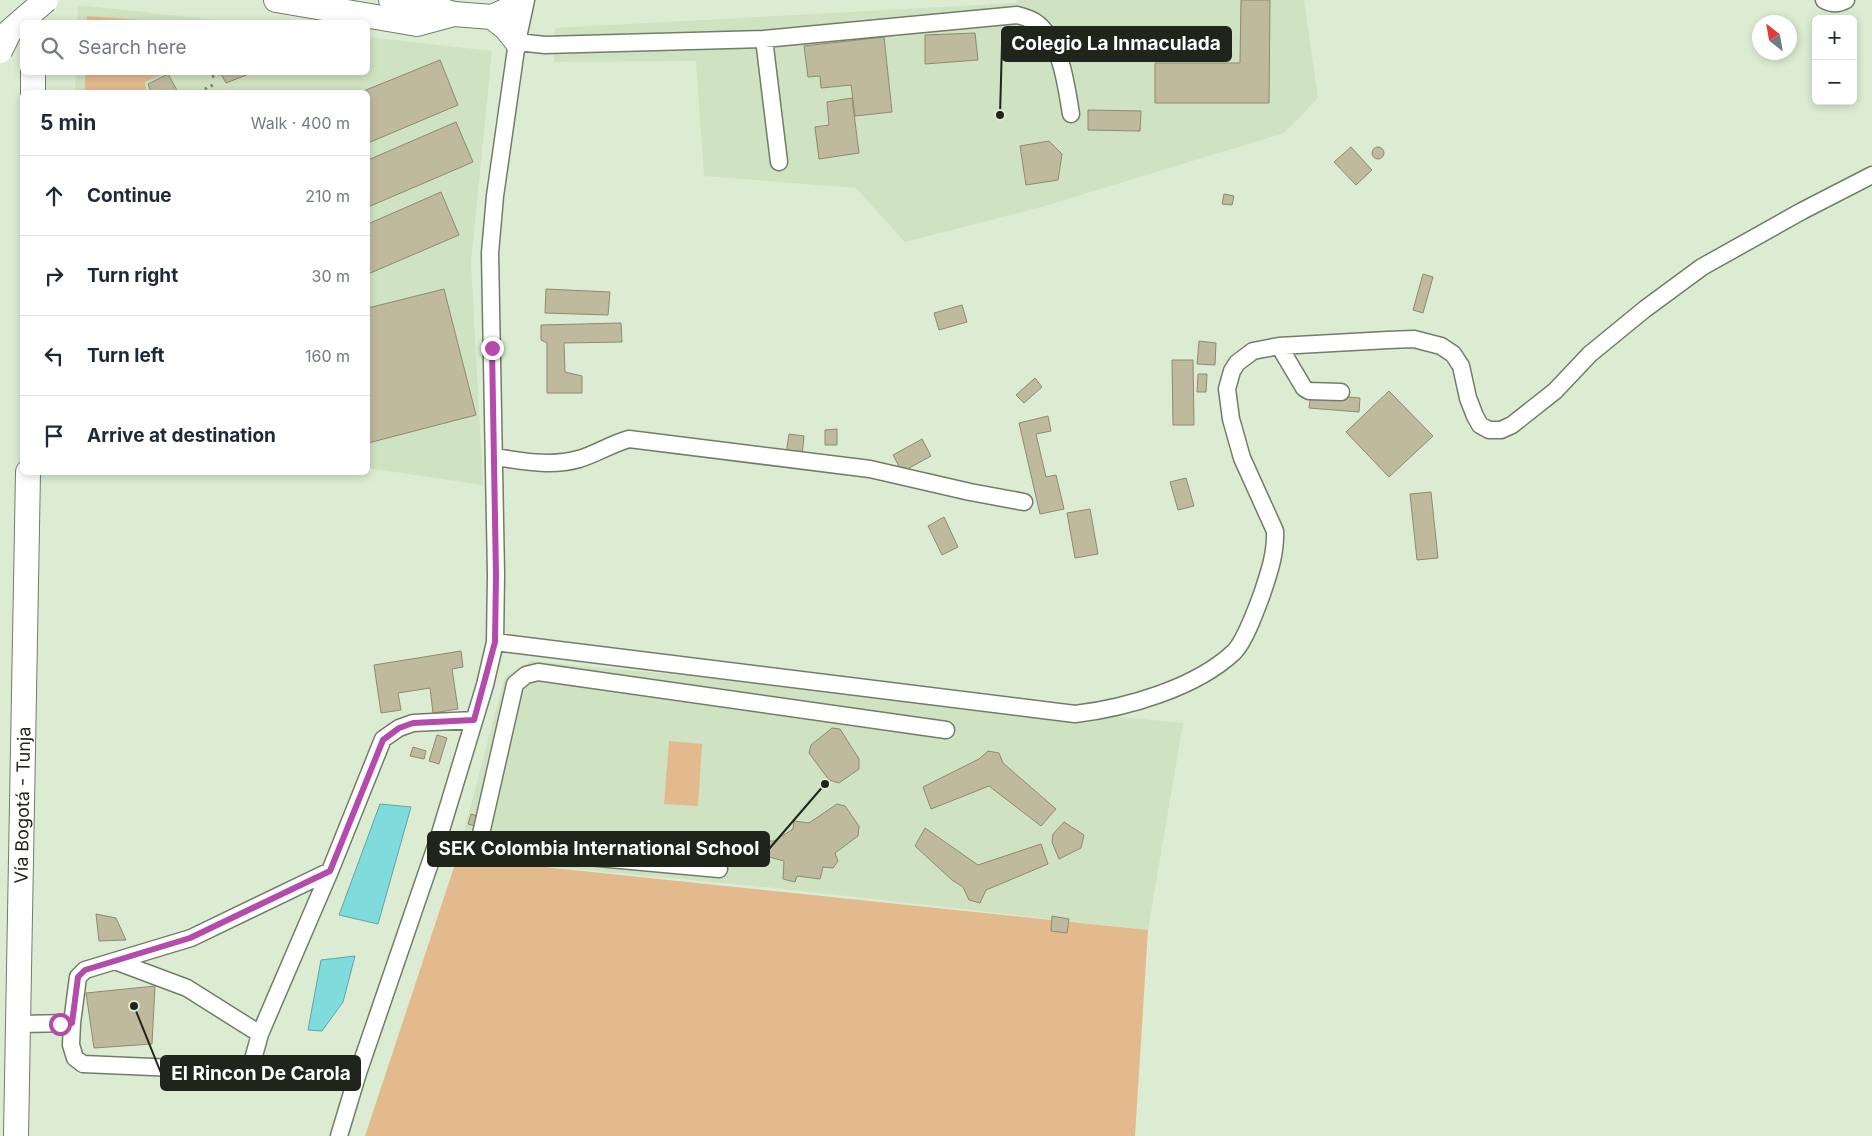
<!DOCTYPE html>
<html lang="en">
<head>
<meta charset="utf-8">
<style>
  :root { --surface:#fff; --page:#f2f2f3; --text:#1f2937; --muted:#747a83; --line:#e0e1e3 }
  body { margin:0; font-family:Inter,sans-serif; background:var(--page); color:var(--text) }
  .controls { position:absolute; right:15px; top:15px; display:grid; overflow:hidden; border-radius:8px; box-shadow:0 2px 8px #0003 }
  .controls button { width:45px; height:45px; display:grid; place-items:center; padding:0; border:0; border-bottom:1px solid var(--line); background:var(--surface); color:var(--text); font:25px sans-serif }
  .compass { position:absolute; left:1752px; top:15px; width:45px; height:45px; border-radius:50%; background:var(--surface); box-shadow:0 2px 8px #0003; rotate:329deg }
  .stop { position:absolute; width:15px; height:15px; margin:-11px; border:4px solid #b34aac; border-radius:50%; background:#fff }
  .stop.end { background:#b34aac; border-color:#fff; box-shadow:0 1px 5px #0008 }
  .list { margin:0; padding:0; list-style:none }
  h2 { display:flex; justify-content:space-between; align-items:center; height:65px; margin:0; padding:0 20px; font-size:21px }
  h2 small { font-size:16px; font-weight:400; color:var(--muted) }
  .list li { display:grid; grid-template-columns:32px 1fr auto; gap:15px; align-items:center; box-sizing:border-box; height:80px; padding:0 20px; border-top:1px solid var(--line) }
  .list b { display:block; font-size:19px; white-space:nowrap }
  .list em { font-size:16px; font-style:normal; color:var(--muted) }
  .icon { flex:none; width:28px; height:28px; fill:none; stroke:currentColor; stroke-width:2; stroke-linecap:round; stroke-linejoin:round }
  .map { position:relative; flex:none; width:1872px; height:1136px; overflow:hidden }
  .search { position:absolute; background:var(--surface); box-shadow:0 2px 8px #0003; left:20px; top:20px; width:350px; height:55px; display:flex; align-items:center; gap:12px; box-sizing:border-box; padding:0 18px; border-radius:8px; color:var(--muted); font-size:19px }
  .panel { position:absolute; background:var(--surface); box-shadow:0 2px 8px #0003; left:20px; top:90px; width:350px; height:385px; border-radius:8px }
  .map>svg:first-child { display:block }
  .built { fill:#cfe2c1 }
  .green { fill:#e3b98e }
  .water { fill:#80dbdd; stroke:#63a4a3 }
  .building { fill:#bfba9e; stroke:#8e8a6f }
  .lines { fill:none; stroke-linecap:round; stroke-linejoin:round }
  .minor-casing { stroke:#707e66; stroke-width:19 }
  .highway-casing { stroke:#707e66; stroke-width:26 }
  .path { stroke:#7c8775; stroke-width:3; stroke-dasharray:2.5 4; stroke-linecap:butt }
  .minor { stroke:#fff; stroke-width:16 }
  .highway { stroke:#fff; stroke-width:24 }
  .highway-bridge-casing { stroke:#707e66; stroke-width:26; stroke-linecap:butt }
  .highway-bridge { stroke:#fff; stroke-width:24 }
  .route { stroke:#b34aac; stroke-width:6 }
  .labels { text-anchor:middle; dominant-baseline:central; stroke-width:5; stroke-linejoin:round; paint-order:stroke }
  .street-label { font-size:18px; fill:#1f251b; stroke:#dcecd2 }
  .leader { fill:none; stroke:#1f251b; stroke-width:2 }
  .callout-dot { fill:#1f251b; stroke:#dcecd2; stroke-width:2 }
  .callout { fill:#1f251b; stroke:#1f251b; stroke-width:2 }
  .callout-label { font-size:19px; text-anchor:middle; font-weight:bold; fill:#fff }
</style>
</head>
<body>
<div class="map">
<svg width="1872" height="1136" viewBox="0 0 1872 1136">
  <rect width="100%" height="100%" fill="#dcecd2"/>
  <path class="built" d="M1016,0H1304L1318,98L1284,133L1038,208L905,242L856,188L704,176L696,61L554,62L555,28L1016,3Z
    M78,5L235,22H77Z
    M368,37L492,51L471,262L483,485L368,468V92H75L76,73L368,72Z
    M531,661L1183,723L1148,930L775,888L457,858L505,676Z"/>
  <path class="green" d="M87,16L166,22H86Z
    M85,73V72L165,73L145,82L146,92H85Z
    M669,741L702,744L698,806L664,804Z
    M457,858L1148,930L1135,1136H365Z"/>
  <path class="water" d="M380,804L411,807L378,924L339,915Z
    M355,956L343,1002L322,1031L308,1030L321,960Z"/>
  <path class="building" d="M1241,0H1270L1269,103H1155V63H1240Z
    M975,33L978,60L925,64V35Z
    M884,37L892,112L855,116L851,85L821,88L820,76L808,77L804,46Z
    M440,60L458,105L368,143V92H361Z
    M220,72H254L226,83Z
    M168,74L178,92H151L148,84Z
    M852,98L859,153L819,159L815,127L829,125L827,102Z
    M1088,110L1141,111L1140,131L1088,130Z
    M456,122L473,162L368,207V160Z
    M1049,141L1062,154L1058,180L1026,185L1020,146Z
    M1351,147L1372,170L1356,185L1334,162Z
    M1372 153a6 6 0 1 1 12 0a6 6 0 1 1-12 0Z
    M441,192L459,235L368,274V224Z
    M1224,194L1234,196L1232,205L1222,204Z
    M1423,274L1433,277L1423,313L1413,310Z
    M444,289L476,415L368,443V308Z
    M546,289L610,292L608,315L545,313Z
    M962,305L967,322L939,330L934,313Z
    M621,323L622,342L564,343L565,372L582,376V393H547V343L541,340V325Z
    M1199,341L1216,343L1215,365L1197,364Z
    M1172,360H1193L1194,425H1173Z
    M1198,374H1207L1206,392H1197Z
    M1035,378L1042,387L1024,403L1016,395Z
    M1389,391L1433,436L1389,477L1346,432Z
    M1311,394L1360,398L1359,412L1309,408Z
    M1048,416L1051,431L1036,434L1046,477L1056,475L1064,509L1040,514L1019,423Z
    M837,429V445H825V430Z
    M789,434L804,436L802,456L786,454Z
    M922,439L931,456L902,472L893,455Z
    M1186,478L1194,506L1178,510L1170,482Z
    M1431,492L1438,558L1417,560L1410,494Z
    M1090,509L1098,554L1075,558L1067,513Z
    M944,517L958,547L942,555L928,526Z
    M461,651L463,667L452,669L458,709L433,713L430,688L398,693L401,710L381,713L374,665Z
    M832,728L840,729L859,759V769L839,783L829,780L809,753L811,745Z
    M437,735L447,738L439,764L429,761Z
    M413,747L426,751L424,759L410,756Z
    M988,751L999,753L1003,763L1056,809L1041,826L989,786L931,809L923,787L979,759Z
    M837,804L845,806L859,826L858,836L835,853L838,861L833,868L823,867L820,879L797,876L795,882L783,879L784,861L765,856L760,848L768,841H774L793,829L794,821L809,823Z
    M471,814L481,817L478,827L468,824Z
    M1064,822L1084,835L1081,848L1059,859L1052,842L1053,834Z
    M925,828L978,865L1041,844L1048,864L986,890L980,903L969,900L963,887L952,880L915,846Z
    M96,914L116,918L126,940L99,941Z
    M1052,916L1069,919L1067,933L1051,931Z
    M155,986L152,1044L94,1048L86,993Z"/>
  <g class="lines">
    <defs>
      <path id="minor" d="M1824,0C1831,4 1839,4 1846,0
        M764,39L779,162
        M517,42L545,45L764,39L1017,15C1025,17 1032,19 1038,24C1062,45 1066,85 1071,114
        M1279,346L1304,388L1309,391L1341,392
        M495,457C522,461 551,467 579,459C596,454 611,444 629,439L870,469L970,492L1024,502
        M495,642L1075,714C1126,708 1196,688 1234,652C1245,641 1256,610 1262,594C1269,573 1276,553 1275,531L1242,458L1231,419L1227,389L1232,371L1237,363L1253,351L1279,346L1388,340L1414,339L1441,346L1453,354L1461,366L1468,398L1475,416L1480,425L1489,430H1501L1512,425L1555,391L1590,354L1645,309L1702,267L1802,211L1872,175
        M438,840L478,847L719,869
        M478,847L515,684L526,675L538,672L946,730
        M330,871L191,938L85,970L78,977L72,1023L71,1045L75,1058L83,1064L221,1070H240L252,1063L260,1034L330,871L383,739L399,728L413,723L474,720
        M115,961L187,988L260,1034
        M19,1024L72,1023
        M339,1136L358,1073L438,840L485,685L495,642L496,575L490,253L495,196L517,42L526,0"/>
      <g id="highway">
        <path d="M276,0L417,24L454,14"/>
        <path d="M391,0L419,4L454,14L492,17L512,8L519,0"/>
        <path d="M492,17L506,28L517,42"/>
        <path d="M33,92V72"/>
        <path id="s1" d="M16,1136L28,472"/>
      </g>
    </defs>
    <use href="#minor" class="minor-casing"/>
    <use href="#highway" class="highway-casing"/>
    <path class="path" d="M212,77L221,73
      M199,92L215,84"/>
    <use href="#minor" class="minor"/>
    <use href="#highway" class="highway"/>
    <defs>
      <path id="highway-bridge" d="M0,51L10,31L46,0"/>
    </defs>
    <use href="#highway-bridge" class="highway-bridge-casing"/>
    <use href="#highway-bridge" class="highway-bridge"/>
  </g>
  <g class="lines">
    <path class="route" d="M60,1024L72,1023L78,977L85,970L190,938L330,871L383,740L399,728L413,723L474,720L495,642L496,575L492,348"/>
  </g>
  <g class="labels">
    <g class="street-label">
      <text stroke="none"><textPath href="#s1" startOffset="331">Vía Bogotá - Tunja</textPath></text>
    </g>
  </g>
  <path class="leader" d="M1000 115L1002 44M825 784L769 849M134 1006L161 1073"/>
  <g class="callout-dot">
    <circle cx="1000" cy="115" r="5"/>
    <circle cx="825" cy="784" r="5"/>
    <circle cx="134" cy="1006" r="5"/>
  </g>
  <g class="callout">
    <rect x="1002" y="27" width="229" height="34" rx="5"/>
    <rect x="428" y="832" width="341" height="34" rx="5"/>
    <rect x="161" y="1056" width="199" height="34" rx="5"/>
  </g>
  <g class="callout-label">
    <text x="1116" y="50">Colegio La Inmaculada</text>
    <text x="599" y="855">SEK Colombia International School</text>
    <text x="261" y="1080">El Rincon De Carola</text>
  </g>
</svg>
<div class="controls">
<button>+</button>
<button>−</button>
</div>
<svg class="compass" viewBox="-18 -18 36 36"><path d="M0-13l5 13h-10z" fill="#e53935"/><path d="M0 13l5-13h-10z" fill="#747a83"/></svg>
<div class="stop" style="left:60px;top:1024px"></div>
<div class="stop end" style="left:492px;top:348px"></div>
<div class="search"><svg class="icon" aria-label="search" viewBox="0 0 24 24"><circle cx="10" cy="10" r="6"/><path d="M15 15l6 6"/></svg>Search here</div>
<section class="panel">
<h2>5 min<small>Walk · 400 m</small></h2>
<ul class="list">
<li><svg class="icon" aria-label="ahead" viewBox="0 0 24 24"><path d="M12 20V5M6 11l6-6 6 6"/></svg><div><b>Continue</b></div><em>210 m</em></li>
<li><svg class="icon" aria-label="right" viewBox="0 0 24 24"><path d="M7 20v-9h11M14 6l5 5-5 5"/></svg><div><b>Turn right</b></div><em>30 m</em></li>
<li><svg class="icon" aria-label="left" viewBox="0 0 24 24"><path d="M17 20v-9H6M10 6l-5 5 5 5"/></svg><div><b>Turn left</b></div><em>160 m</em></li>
<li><svg class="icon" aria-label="arrive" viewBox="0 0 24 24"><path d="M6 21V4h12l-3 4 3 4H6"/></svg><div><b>Arrive at destination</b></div></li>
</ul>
</section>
</div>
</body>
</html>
